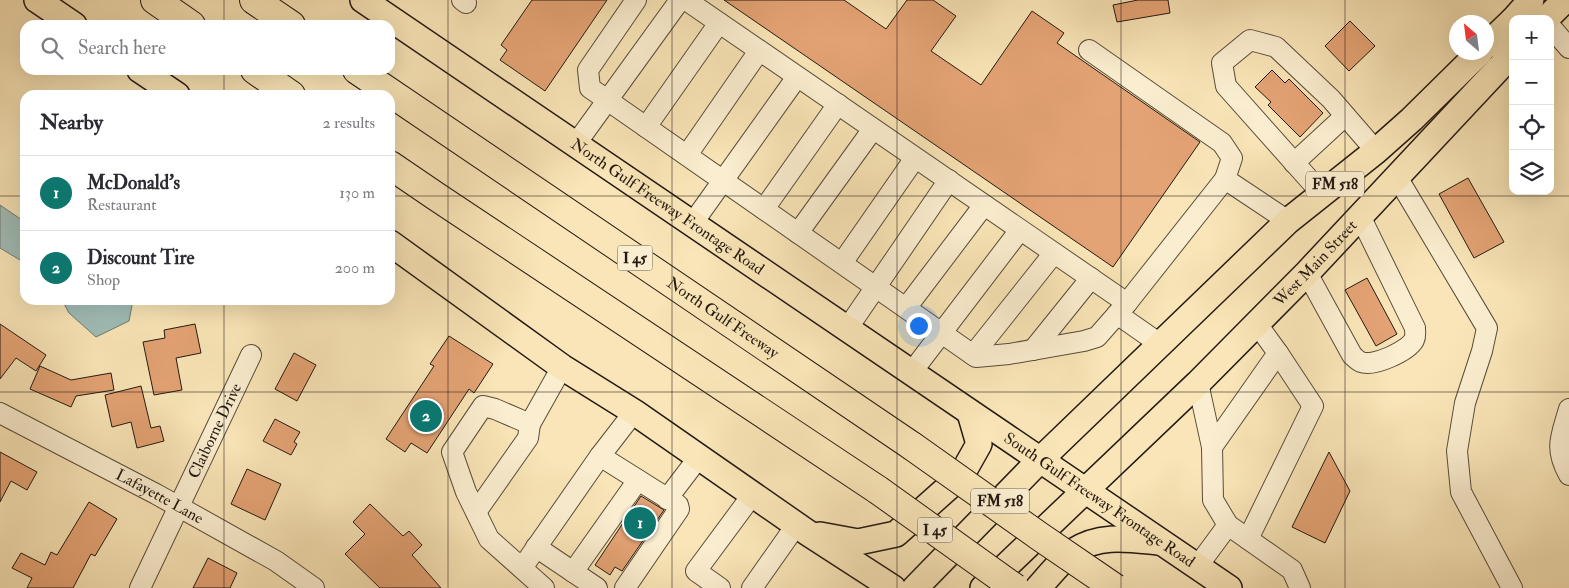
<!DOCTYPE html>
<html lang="en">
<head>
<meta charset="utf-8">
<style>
  :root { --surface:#fff; --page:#f2f2f3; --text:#2b2b33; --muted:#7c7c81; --line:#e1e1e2; --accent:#0f766e }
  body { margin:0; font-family:"IM FELL Double Pica",serif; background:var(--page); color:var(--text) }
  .controls { position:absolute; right:15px; top:15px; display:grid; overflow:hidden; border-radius:10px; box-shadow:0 5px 20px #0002 }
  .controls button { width:45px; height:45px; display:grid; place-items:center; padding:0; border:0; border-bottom:1px solid var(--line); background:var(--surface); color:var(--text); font:25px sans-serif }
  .compass { position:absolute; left:1449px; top:15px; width:45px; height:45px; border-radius:50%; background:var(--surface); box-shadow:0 5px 20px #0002; rotate:332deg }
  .you { position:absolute; left:918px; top:325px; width:18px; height:18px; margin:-12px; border:4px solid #fff; border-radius:50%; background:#1a73e8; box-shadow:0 0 0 8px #1a73e833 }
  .badge { display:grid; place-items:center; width:32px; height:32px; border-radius:50%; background:var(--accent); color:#fff; font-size:16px; font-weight:700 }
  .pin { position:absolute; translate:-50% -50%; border:2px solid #fff; box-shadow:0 1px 5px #0006 }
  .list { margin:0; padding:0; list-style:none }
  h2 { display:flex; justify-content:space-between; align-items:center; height:65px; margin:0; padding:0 20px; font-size:21px }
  h2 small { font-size:16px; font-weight:400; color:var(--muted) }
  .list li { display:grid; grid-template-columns:32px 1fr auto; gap:15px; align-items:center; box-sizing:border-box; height:75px; padding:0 20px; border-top:1px solid var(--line) }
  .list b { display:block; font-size:19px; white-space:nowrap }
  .list p { margin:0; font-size:16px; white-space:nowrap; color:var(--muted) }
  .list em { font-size:16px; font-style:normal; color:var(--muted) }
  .icon { flex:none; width:28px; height:28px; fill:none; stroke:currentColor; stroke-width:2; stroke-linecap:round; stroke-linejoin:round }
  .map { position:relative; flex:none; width:1569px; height:588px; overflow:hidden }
  .search { position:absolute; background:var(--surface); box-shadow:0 5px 20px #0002; left:20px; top:20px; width:375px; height:55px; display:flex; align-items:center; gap:12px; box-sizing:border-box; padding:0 18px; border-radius:15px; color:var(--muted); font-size:19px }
  .panel { position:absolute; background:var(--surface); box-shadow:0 5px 20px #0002; left:20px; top:90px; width:375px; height:215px; border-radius:15px }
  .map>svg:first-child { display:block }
  .water { fill:#a0bdb6; stroke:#6e7b74 }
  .building { fill:#e4a374; stroke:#231912 }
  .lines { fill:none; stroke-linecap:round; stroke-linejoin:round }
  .minor-casing { stroke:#584c3b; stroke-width:22 }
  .major-casing { stroke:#231912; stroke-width:28 }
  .highway-casing { stroke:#231912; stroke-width:30 }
  .minor { stroke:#fbeed0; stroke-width:20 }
  .major { stroke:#f9e5b7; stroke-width:25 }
  .highway { stroke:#f9e5b7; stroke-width:28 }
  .highway-bridge-casing { stroke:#231912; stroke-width:30; stroke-linecap:butt }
  .highway-bridge { stroke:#f9e5b7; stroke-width:28 }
  .grid { fill:none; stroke:#231912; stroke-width:1; stroke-opacity:0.55 }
  .labels { text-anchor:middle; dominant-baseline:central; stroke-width:4; stroke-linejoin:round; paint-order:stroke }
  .shield { fill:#fbeed0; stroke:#64594b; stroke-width:1 }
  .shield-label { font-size:15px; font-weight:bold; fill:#231912 }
  .street-label { font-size:16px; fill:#231912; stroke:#fbeed0 }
</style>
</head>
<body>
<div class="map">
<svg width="1569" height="588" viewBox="0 0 1569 588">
  <rect width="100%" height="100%" fill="#f9e5b7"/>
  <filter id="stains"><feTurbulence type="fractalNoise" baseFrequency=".004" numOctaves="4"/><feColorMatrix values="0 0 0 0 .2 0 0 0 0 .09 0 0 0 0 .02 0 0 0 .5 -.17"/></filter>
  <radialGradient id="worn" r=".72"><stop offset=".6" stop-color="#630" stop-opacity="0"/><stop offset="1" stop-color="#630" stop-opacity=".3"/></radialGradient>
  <path class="water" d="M0,205L25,222V263L0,248Z
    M62,300H133L129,321L96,337L69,313Z"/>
  <path class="building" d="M532,0H607L545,91L500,60L507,50L501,45Z
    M724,0H844L886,29L907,0H933L956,16L931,51L981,85L1032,11L1064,33L1057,43L1200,142L1113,267Z
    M1138,0H1168L1170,13L1117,22L1113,5Z
    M1350,21L1375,46L1349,71L1325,46Z
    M1272,70L1285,83L1289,79L1323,113L1300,137L1268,105L1271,102L1255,87Z
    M1468,178L1504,242L1474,258L1439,194Z
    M1367,278L1397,334L1376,346L1345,290Z
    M0,324L46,355L36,371L16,358L0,379Z
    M195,324L201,353L176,358L182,390L154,395L143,342L165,338L164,330Z
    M449,336L493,364L474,393L469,389L427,453L411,443L405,452L386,439L434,366L430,364Z
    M294,353L316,365L297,401L275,389Z
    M40,366L71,380L111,373L114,390L76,396L71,407L30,389Z
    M141,386L151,428L160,426L164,441L137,448L131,422L112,427L105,395Z
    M275,419L300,432L294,442L297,444L291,455L263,441Z
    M0,452L37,472L27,490L11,481L0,502Z
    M1329,452L1350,491L1325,543L1292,527Z
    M247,469L281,484L265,520L231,504Z
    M641,496L664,510L622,571L615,567L610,575L595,565Z
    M89,502L117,519L95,556L91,554L73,588H27L32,578L12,568L21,553L45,565L51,552L57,555Z
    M370,504L403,536L409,531L422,545L412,555L441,588H380L345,554L365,534L353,522Z
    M208,558L237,573L230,588H193Z"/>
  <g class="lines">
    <defs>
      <g id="minor">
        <path d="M462,0L466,3"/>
        <path d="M636,0L588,70L590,88L976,357L1009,354L1084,341L1097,337L1127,303L1225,179L1232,158L1222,143L1089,50"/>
        <path d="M686,0L1127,303"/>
        <path d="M1550,26L1569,48"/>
        <path d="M646,127L719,23"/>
        <path d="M575,145L680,0"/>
        <path d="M687,155L759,51"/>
        <path d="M1294,163L1345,116"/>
        <path d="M1397,177L1487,328L1482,351L1465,403L1457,451L1461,492L1512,588"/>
        <path d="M1225,179L1288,221"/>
        <path d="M1323,195L1226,86L1222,63L1250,40L1276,47L1331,99L1376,151"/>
        <path d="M764,209L838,104"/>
        <path d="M692,224L797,77"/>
        <path d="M798,233L873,129"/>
        <path d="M842,263L915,158"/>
        <path d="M1307,273L1352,355C1355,358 1358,361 1361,362C1374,367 1408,351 1414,340C1416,336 1415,333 1415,328L1360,216"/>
        <path d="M906,308L984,205"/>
        <path d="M1117,314L1160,344"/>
        <path d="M847,329L949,180"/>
        <path d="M1033,350L1091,278"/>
        <path d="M973,355L1054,253"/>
        <path d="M911,373L1020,230"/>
        <path d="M1198,383L1212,447L1213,500L1228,525L1292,570L1300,588"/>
        <path d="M1569,409C1561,437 1554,448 1569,475"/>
        <path id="s1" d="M0,413L156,494L276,561L314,588"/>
        <path d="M1212,447L1278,353L1257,324"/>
        <path d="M600,456L678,505L679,509L625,588"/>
        <path d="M667,499L699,457"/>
        <path d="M476,512L528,438L530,424"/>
        <path d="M1248,539L1313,406L1278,353"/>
        <path d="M536,547L597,588"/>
        <path d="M1197,567L1228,525"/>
        <path d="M522,568L600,456L634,412"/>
        <path d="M573,572L638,480"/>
        <path id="s2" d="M140,588L251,355"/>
        <path d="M544,588L489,539L466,492L452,452L483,406L495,409L530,424L562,367"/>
        <path d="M720,588L696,571L753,494"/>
        <path d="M752,588L797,524"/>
      </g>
      <g id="major">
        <path d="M37,0L74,25"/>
        <path id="s3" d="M363,0L1229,588"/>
        <path d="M1514,19L1531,0"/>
        <path d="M1546,19L1565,0"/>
        <path d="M1486,46L1513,20"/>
        <path d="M140,70L177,95"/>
        <path d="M390,243L562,367L634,412L808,533L893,588"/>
        <path d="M820,535L858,542L896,534L961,476L979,444L970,413"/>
        <path d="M915,588L1040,460L1288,221L1376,151L1412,119L1480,52"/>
        <path id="s4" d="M983,588L1198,383L1307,273L1513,53"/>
        <path d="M1038,588C1048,577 1062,559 1074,551C1100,534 1128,539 1158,542"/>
      </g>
      <g id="highway">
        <path d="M155,0L191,25"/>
        <path d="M254,0L291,25"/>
        <path d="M255,70L291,95"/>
        <path id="s5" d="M357,70L912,446"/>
        <path d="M390,165L437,197L878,490"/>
      </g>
    </defs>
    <use href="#minor" class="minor-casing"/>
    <use href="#major" class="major-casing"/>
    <use href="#highway" class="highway-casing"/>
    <use href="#minor" class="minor"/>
    <use href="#major" class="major"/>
    <use href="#highway" class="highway"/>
    <defs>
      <path id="highway-bridge" d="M912,446L1039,536L1115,588
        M878,490L1015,588"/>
    </defs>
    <use href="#highway-bridge" class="highway-bridge-casing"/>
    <use href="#highway-bridge" class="highway-bridge"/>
  </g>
  <path class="grid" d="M224,0V25M448,0V588M672,0V588M897,0V588M1121,0V588M1345,0V588M224,70V95M0,196H25M390,196H1569M224,300V588M0,392H1569"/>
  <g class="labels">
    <g class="shield">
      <rect x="1306" y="171.5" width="58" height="25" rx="4"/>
      <rect x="617.5" y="245.5" width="35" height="25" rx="4"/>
      <rect x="971" y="488.5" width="58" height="25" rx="4"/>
      <rect x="917.5" y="517.5" width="35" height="25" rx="4"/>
    </g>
    <g class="shield-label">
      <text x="1335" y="184">FM 518</text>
      <text x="635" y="258">I 45</text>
      <text x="1000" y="501">FM 518</text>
      <text x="935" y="530">I 45</text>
    </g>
    <g class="street-label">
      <text stroke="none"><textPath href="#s3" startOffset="368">North Gulf Freeway Frontage Road</textPath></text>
      <text stroke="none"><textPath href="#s4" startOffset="465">West Main Street</textPath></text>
      <text stroke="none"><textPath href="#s5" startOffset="442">North Gulf Freeway</textPath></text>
      <text stroke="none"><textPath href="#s2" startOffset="174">Claiborne Drive</textPath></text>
      <text stroke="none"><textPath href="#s1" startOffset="180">Lafayette Lane</textPath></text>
      <text stroke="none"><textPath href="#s3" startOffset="890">South Gulf Freeway Frontage Road</textPath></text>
    </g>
  </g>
  <rect width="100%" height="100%" filter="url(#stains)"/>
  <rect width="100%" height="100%" fill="url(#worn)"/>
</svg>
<div class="controls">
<button>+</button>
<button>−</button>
<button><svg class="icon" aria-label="locate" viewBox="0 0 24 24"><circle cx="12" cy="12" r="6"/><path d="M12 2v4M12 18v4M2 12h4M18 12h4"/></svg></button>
<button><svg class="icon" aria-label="layers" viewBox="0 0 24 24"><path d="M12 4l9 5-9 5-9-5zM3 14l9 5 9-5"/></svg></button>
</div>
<svg class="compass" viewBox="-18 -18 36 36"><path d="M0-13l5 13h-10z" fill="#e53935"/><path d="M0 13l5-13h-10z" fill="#7c7c81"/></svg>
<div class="you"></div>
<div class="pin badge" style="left:640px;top:523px">1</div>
<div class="pin badge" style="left:426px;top:416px">2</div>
<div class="search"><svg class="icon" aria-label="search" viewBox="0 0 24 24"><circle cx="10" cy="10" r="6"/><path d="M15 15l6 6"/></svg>Search here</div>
<section class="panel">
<h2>Nearby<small>2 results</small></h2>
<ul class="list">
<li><span class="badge">1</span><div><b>McDonald's</b><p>Restaurant</p></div><em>130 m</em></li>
<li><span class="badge">2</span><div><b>Discount Tire</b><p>Shop</p></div><em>200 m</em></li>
</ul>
</section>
</div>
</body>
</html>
